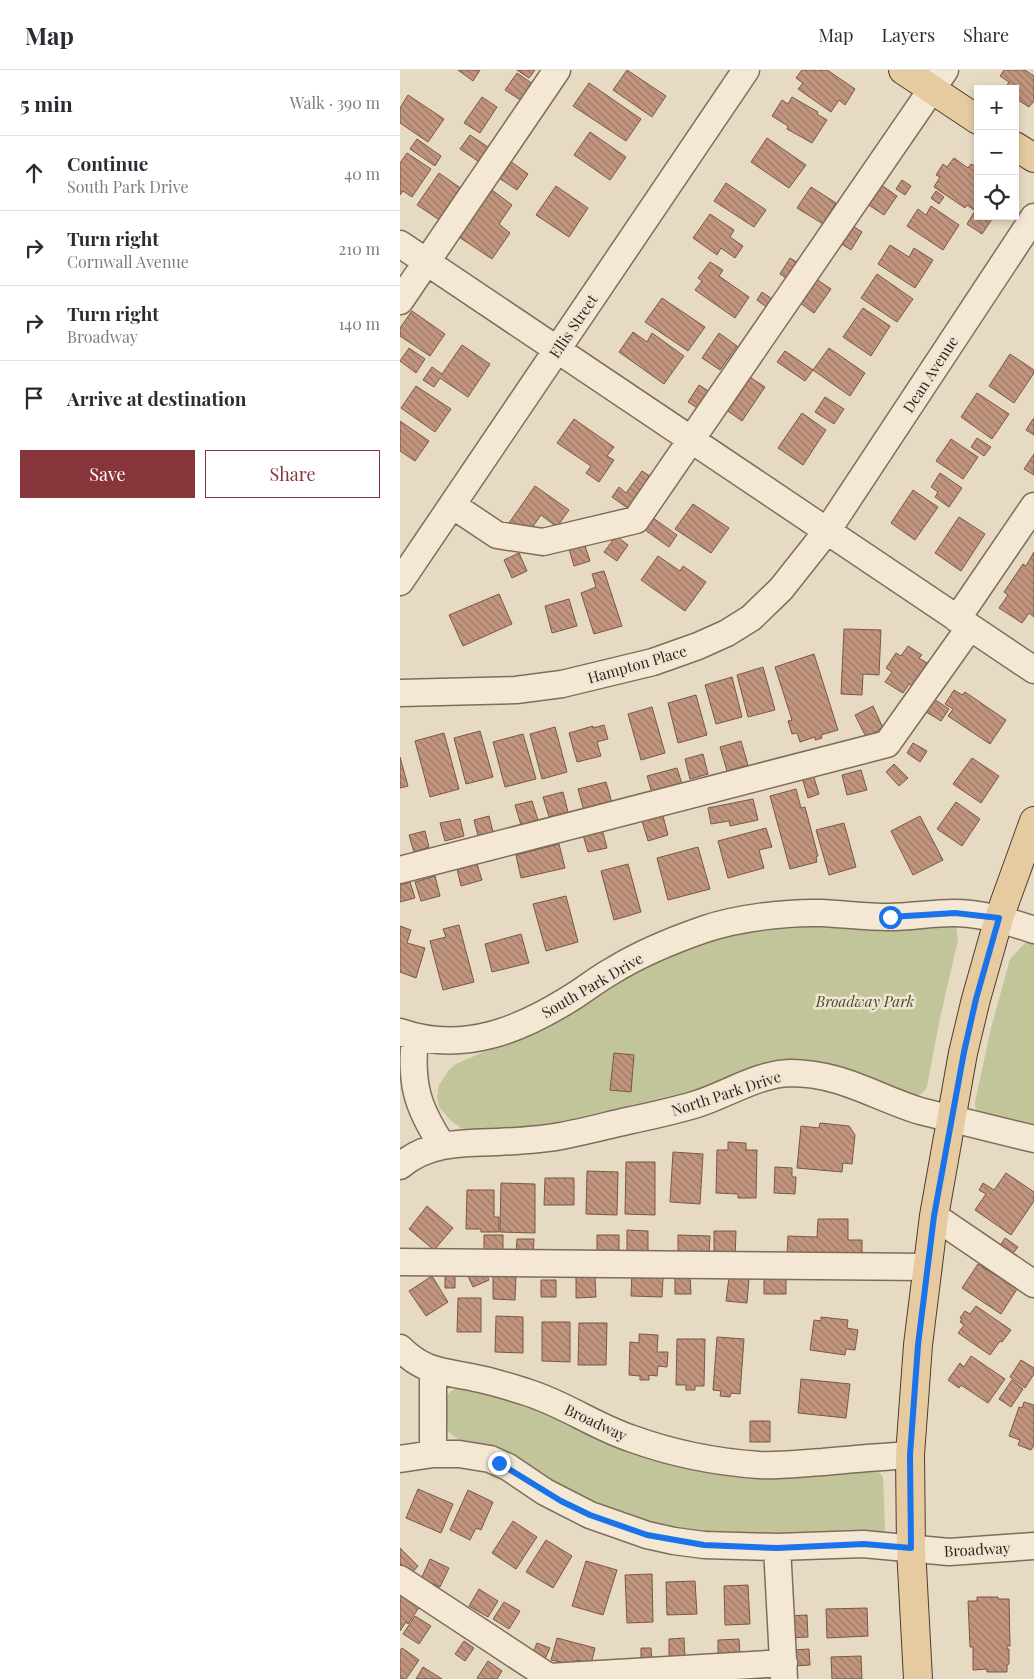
<!DOCTYPE html>
<html lang="en">
<head>
<meta charset="utf-8">
<style>
  :root { --surface:#fff; --page:#f2f2f3; --text:#2b2b33; --muted:#7c7c81; --line:#e1e1e2; --accent:#87343b }
  body { margin:0; font-family:"Playfair Display",serif; background:var(--page); color:var(--text) }
  .controls { position:absolute; right:15px; top:15px; display:grid; overflow:hidden; border-radius:0px; box-shadow:0 2px 8px #0003 }
  .controls button { width:45px; height:45px; display:grid; place-items:center; padding:0; border:0; border-bottom:1px solid var(--line); background:var(--surface); color:var(--text); font:25px sans-serif }
  .stop { position:absolute; width:15px; height:15px; margin:-11px; border:4px solid #1a73e8; border-radius:50%; background:#fff }
  .stop.end { background:#1a73e8; border-color:#fff; box-shadow:0 1px 5px #0008 }
  .list { margin:0; padding:0; list-style:none }
  h2 { display:flex; justify-content:space-between; align-items:center; height:65px; margin:0; padding:0 20px; font-size:21px }
  h2 small { font-size:16px; font-weight:400; color:var(--muted) }
  .list li { display:grid; grid-template-columns:32px 1fr auto; gap:15px; align-items:center; box-sizing:border-box; height:75px; padding:0 20px; border-top:1px solid var(--line) }
  .list b { display:block; font-size:19px; white-space:nowrap }
  .list p { margin:0; font-size:16px; white-space:nowrap; color:var(--muted) }
  .list em { font-size:16px; font-style:normal; color:var(--muted) }
  .actions { display:flex; gap:10px; padding:15px 20px }
  .actions a { flex:1; padding:11px 0; border:1px solid var(--accent); border-radius:0px; text-align:center; font-size:18px; color:var(--accent) }
  .actions .main { background:var(--accent); color:#fff }
  .icon { flex:none; width:28px; height:28px; fill:none; stroke:currentColor; stroke-width:2; stroke-linecap:round; stroke-linejoin:round }
  .map { position:relative; flex:none; width:634px; height:1609px; overflow:hidden }
  header { display:flex; align-items:center; gap:30px; box-sizing:border-box; height:70px; padding:0 25px; background:var(--surface); border-bottom:1px solid var(--line) }
  header strong { font-size:24px }
  nav { display:flex; gap:28px; margin-inline-start:auto; font-size:18px }
  main { display:flex }
  aside { flex:1; background:var(--surface) }
  .map>svg:first-child { display:block }
  .green { fill:#c2c499 }
  .building { fill:url(#building-back-hatch); stroke:#7b5745 }
  .lines { fill:none; stroke-linecap:round; stroke-linejoin:round }
  .minor-casing { stroke:#7f6d5c; stroke-width:29 }
  .major-casing { stroke:#4e3c30; stroke-width:30 }
  .minor { stroke:#f4e8d5; stroke-width:26 }
  .major { stroke:#e6cba0; stroke-width:28 }
  .route { stroke:#1a73e8; stroke-width:6 }
  .labels { text-anchor:middle; dominant-baseline:central; stroke-width:5; stroke-linejoin:round; paint-order:stroke }
  .street-label { font-size:15px; fill:#31261e; stroke:#f0e5d2 }
  .park-label { font-size:15px; font-style:italic; fill:#454b28; stroke:#f0e5d2 }
</style>
</head>
<body>
<header>
<strong>Map</strong>
<nav><a>Map</a><a>Layers</a><a>Share</a></nav>
</header>
<main>
<aside>
<h2>5 min<small>Walk · 390 m</small></h2>
<ul class="list">
<li><svg class="icon" aria-label="ahead" viewBox="0 0 24 24"><path d="M12 20V5M6 11l6-6 6 6"/></svg><div><b>Continue</b><p>South Park Drive</p></div><em>40 m</em></li>
<li><svg class="icon" aria-label="right" viewBox="0 0 24 24"><path d="M7 20v-9h11M14 6l5 5-5 5"/></svg><div><b>Turn right</b><p>Cornwall Avenue</p></div><em>210 m</em></li>
<li><svg class="icon" aria-label="right" viewBox="0 0 24 24"><path d="M7 20v-9h11M14 6l5 5-5 5"/></svg><div><b>Turn right</b><p>Broadway</p></div><em>140 m</em></li>
<li><svg class="icon" aria-label="arrive" viewBox="0 0 24 24"><path d="M6 21V4h12l-3 4 3 4H6"/></svg><div><b>Arrive at destination</b></div></li>
</ul>
<div class="actions"><a class="main">Save</a><a>Share</a></div>
</aside>
<div class="map">
<svg width="634" height="1609" viewBox="0 0 634 1609">
  <defs>
    <pattern id="building-back-hatch" width="6" height="6" patternUnits="userSpaceOnUse" patternTransform="scale(1.25)"><rect width="6" height="6" fill="#c1957e"/><path d="M-1 5l2 2M0 0l6 6M5-1l2 2" fill="none" stroke="#9d7967"/></pattern>
  </defs>
  <rect width="100%" height="100%" fill="#e7dac3"/>
  <path class="green" d="M392,853H556L558,870L540,948L527,1016C524,1025 518,1026 510,1025L436,1000L191,1054L75,1063L61,1058L51,1051L39,1037L37,1027L39,1015L49,1000L56,994L109,971L217,909L311,867Z
    M634,870V1062L580,1045L575,1037V1032L591,958L610,889L625,873Z
    M61,1317L137,1337L193,1364L472,1398L478,1401L483,1407L485,1460L480,1464L409,1465L312,1464L269,1458L242,1451L191,1432L166,1419L131,1397L61,1371L52,1365L45,1357V1328L51,1321Z"/>
  <path class="building" d="M58,0H80L73,11Z
    M117,0H135L129,8Z
    M227,0L266,26L252,47L213,20Z
    M402,0H427L455,19L445,35L439,30L431,42L398,19L403,13L396,8Z
    M604,0H625L634,6V31L629,37L615,28V19H610L606,17L609,12L600,6Z
    M117,3L133,14L122,31L105,20Z
    M189,13L241,49L226,71L173,36Z
    M8,25L44,49L28,72L0,53V38Z
    M82,27L97,37L80,63L64,53Z
    M392,27L418,42L417,44L427,50L412,73L387,59L388,56L372,46L382,30L388,34Z
    M190,62L226,87L210,110L174,85Z
    M70,65L94,81L84,95L60,79Z
    M367,68L406,95L389,118L351,92Z
    M17,69L41,86L35,96L10,79Z
    M7,83L31,99L12,127L3,121L0,125V93Z
    M554,88L568,98L571,94L578,98V143L567,135L565,138L534,117L540,107L536,105L543,94L547,97Z
    M110,91L128,104L117,120L99,108Z
    M39,103L62,119L41,151L17,135Z
    M502,110L511,116L505,125L496,119Z
    M477,112L497,126L484,145L464,132Z
    M326,113L366,140L354,157L314,131Z
    M156,116L188,138L169,167L136,145Z
    M411,117L436,133L423,154L397,138Z
    M92,120L112,135L99,154L110,163L92,189L59,167Z
    M536,121L544,127L539,134L531,128Z
    M531,136L559,155L543,180L507,156L518,139L526,145Z
    M575,141L578,143V146H594L582,164L567,154Z
    M310,144L334,160L330,167L343,176L335,188L321,178L317,185L293,168Z
    M448,153L462,162L451,180L437,171Z
    M490,175L509,187L514,178L533,190L515,218L478,194Z
    M390,188L400,194L389,210L380,204Z
    M310,192L323,200L319,206L349,227L335,248L295,220L302,211L298,208Z
    M477,204L513,229L497,252L461,228Z
    M416,209L431,219L414,243L400,233Z
    M362,222L375,231L369,239L357,230Z
    M262,228L305,257L288,281L245,252Z
    M463,238L490,256L471,286L443,267Z
    M12,241L45,264L30,286L0,266V258Z
    M233,262L247,272L252,263L284,286L264,314L219,282Z
    M319,263L337,276L320,300L302,288Z
    M62,275L90,294L68,327L40,308L34,317L23,310L32,297L42,304Z
    M9,278L25,289L16,303L0,291Z
    M429,278L465,303L450,326L413,300Z
    M385,281L413,300L405,311L377,292Z
    M610,284L634,300V303L614,333L589,316Z
    M348,306L365,317L342,351L325,339Z
    M299,315L313,324L302,341L288,332Z
    M16,316L51,339L35,362L1,338Z
    M577,323L609,344L592,369L561,347Z
    M425,327L444,339L434,354L415,342Z
    M402,343L426,360L403,395L378,378Z
    M174,349L214,377L207,386L214,390L199,412L186,403L191,396L157,373Z
    M633,349H634V365L626,360Z
    M0,351L29,371L15,391L0,381Z
    M577,368L591,377L584,386L571,377Z
    M551,369L578,387L563,409L536,391Z
    M634,384V405L624,399Z
    M242,401L256,410L233,442L212,427L219,417L226,423Z
    M540,403L562,418L549,437L535,427L538,422L531,417Z
    M135,416L169,440L157,457L141,445L127,465L109,453Z
    M513,420L538,437L515,470L491,453Z
    M293,434L329,458L311,483L275,459Z
    M559,447L585,464L561,501L535,483Z
    M253,448L277,465L269,477L245,460Z
    M216,466L228,475L217,491L204,482Z
    M184,473L190,491L174,496L169,479Z
    M634,482V547L629,543L622,553L599,538L608,525L604,522L623,494L626,496Z
    M119,483L127,501L112,508L104,490Z
    M258,486L280,501L283,496L306,512L285,541L241,510Z
    M204,501L222,556L194,564L181,523L196,517L192,504Z
    M99,524L112,554L63,576L49,545Z
    M169,529L177,556L152,563L145,536Z
    M444,559L481,560L479,605L463,604L462,625L441,624Z
    M508,576L522,585L519,588L527,593L522,601L526,604L516,618L509,614L503,623L485,612L492,602L486,598L496,583L501,586Z
    M414,584L438,660L421,665L422,668L415,670V667L400,672L397,663L392,664L388,651L392,650L375,597Z
    M363,597L375,640L348,647L337,605Z
    M332,607L342,647L316,654L305,615Z
    M554,620L562,625L565,622L606,650L590,674L548,646L553,639L545,634Z
    M296,625L307,665L278,673L268,633Z
    M531,627L549,639L541,651L523,640Z
    M473,636L483,658L466,667L455,645Z
    M252,637L265,683L241,690L228,644Z
    M204,655L208,669L197,672L201,686L177,692L169,663L193,656V658Z
    M155,657L167,702L142,709L130,664Z
    M80,661L93,707L66,714L54,668Z
    M44,663L59,719L30,727L15,671Z
    M123,664L136,709L105,717L93,672Z
    M341,671L348,695L327,701L320,677Z
    M513,673L527,681L520,692L507,683Z
    M303,684L308,704L290,709L285,689Z
    M0,687L8,716L0,718Z
    M572,688L599,706L581,733L553,714Z
    M494,694L508,708L499,716L486,702Z
    M277,698L282,714L252,723L247,706Z
    M461,700L467,720L447,725L442,705Z
    M412,701L419,724L408,728L401,704Z
    M206,712L212,733L184,741L178,719Z
    M396,719L401,738L405,737L418,786L416,787L417,792L390,799L370,726Z
    M163,722L168,742L149,747L143,727Z
    M353,729L358,750L330,756L329,751L311,754L308,738Z
    M132,731L138,750L121,755L115,735Z
    M556,732L580,749L562,776L537,759Z
    M89,746L93,762L78,766L74,750Z
    M263,746L268,765L248,771L242,751Z
    M520,746L543,790L513,805L491,761Z
    M60,749L64,766L45,771L40,753Z
    M444,753L456,797L429,805L416,760Z
    M366,758L372,777L359,780L364,798L328,808L318,771Z
    M202,759L207,778L188,782L183,765Z
    M25,761L29,777L14,782L9,765Z
    M159,774L165,798L121,808L116,785Z
    M298,777L310,819L268,830L257,788Z
    M77,794L82,810L61,816L57,799Z
    M228,794L241,842L214,850L201,801Z
    M35,806L40,826L21,831L15,812Z
    M10,812L15,828L0,832V815Z
    M166,826L178,872L146,881L133,834Z
    M59,855L74,912L43,920L30,871L46,867L43,859Z
    M0,856L11,860L7,873L25,878L16,908L0,902Z
    M121,864L129,893L92,902L85,874Z
    M214,983L234,985L231,1022L210,1020Z
    M420,1053L449,1056L455,1065L452,1094L443,1093L442,1102L397,1098L401,1056L419,1058Z
    M328,1072L346,1073V1080H357L356,1128H338V1124L316,1123L317,1080H328Z
    M273,1082L303,1084L300,1134L270,1132Z
    M226,1092H255V1145L225,1144Z
    M375,1097L392,1098V1107H396L395,1124L374,1123Z
    M187,1101L218,1102L217,1145L186,1144Z
    M606,1103L634,1122V1131L611,1165L575,1140L586,1124L579,1120L583,1113L594,1120Z
    M145,1108H174V1135H144Z
    M101,1113L135,1114V1163L100,1162Z
    M67,1120H94V1147H99V1162H81V1159H66Z
    M27,1136L53,1158L34,1180L9,1159Z
    M418,1149H448V1170H462V1190L387,1184L388,1166L417,1167Z
    M227,1160L248,1161V1188L227,1187Z
    M314,1161H336L335,1189L314,1188Z
    M84,1165H103V1183H84Z
    M197,1165H219V1186H197Z
    M278,1165L310,1166L309,1187L278,1186Z
    M605,1168L618,1177L610,1187L598,1179Z
    M117,1169H134L133,1185H116Z
    M578,1194L617,1219L601,1244L562,1218Z
    M82,1195L89,1210L73,1217L66,1202Z
    M232,1201L246,1207L263,1208L262,1227L231,1226Z
    M45,1205H55V1218H45Z
    M93,1205H116L115,1230L93,1229Z
    M364,1205L386,1206V1224H364Z
    M32,1206L48,1232L26,1246L9,1221Z
    M275,1206H290L291,1224H275Z
    M176,1207H195L196,1227L176,1228Z
    M329,1207L349,1209L347,1233L326,1231Z
    M141,1210H156V1227H141Z
    M58,1228H81V1262H57Z
    M576,1236L611,1260L602,1272L600,1271L590,1285L558,1263L564,1255L560,1252L562,1249L560,1248L565,1241L570,1244Z
    M96,1246L123,1247V1283L95,1282Z
    M421,1247L448,1250L447,1258L458,1260L455,1280L446,1279L445,1285L410,1280L414,1250L421,1251Z
    M142,1252H170V1292L142,1291Z
    M179,1253H207L206,1295H178Z
    M239,1264L258,1265L257,1282H268L267,1297L258,1296L257,1306L249,1305V1310H240V1306L229,1305L230,1272L239,1273Z
    M317,1267L344,1269L340,1324L331,1323L330,1327L320,1326L321,1321L313,1320Z
    M277,1269H305L304,1316H295V1320H286V1315H276Z
    M571,1286L605,1309L588,1333L561,1315L559,1318L548,1310L560,1293L564,1297Z
    M621,1290L634,1298V1304L625,1318L610,1307Z
    M401,1309L450,1314L446,1348L398,1343Z
    M612,1310L623,1319L611,1337L599,1329Z
    M624,1332L634,1335V1375L631,1380L618,1375L620,1370L609,1366L619,1337L622,1338Z
    M350,1351H370V1372H350Z
    M18,1419L53,1434L41,1463L6,1448Z
    M68,1420L93,1432L81,1460L76,1458L70,1470L50,1460Z
    M113,1451L137,1467L116,1499L92,1483Z
    M146,1470L172,1486L153,1518L126,1502Z
    M0,1478L18,1496L10,1505L0,1494Z
    M30,1489L49,1498L40,1517L21,1509Z
    M186,1491L217,1500L203,1545L172,1536Z
    M252,1504L253,1552L227,1553L225,1505Z
    M295,1511L297,1544L267,1545L266,1512Z
    M348,1515L350,1554L325,1555L324,1516Z
    M79,1519L98,1531L88,1547L69,1536Z
    M0,1523L20,1536L8,1554L6,1552L0,1561Z
    M577,1527H598V1529H609L610,1576H607V1579H609V1594L607,1595V1602H587V1599L573,1600V1577H570L568,1531H577Z
    M104,1532L120,1541L109,1559L93,1549Z
    M467,1538L468,1566L427,1568L426,1539Z
    M407,1545L408,1567L389,1568L388,1546Z
    M15,1546L31,1556L19,1574L3,1564Z
    M157,1568L195,1578L191,1594L176,1590L175,1595L151,1590Z
    M284,1568L285,1587H269V1569Z
    M339,1569L340,1585L318,1586V1570Z
    M64,1571L74,1578L65,1591L55,1584Z
    M137,1573L150,1578L144,1591L132,1585Z
    M2,1578L19,1590L6,1609H0V1580Z
    M241,1578H251L252,1593H241Z
    M409,1579L410,1595L394,1596L393,1580Z
    M461,1586L462,1609H432L431,1587Z
    M88,1591L102,1601L97,1609H79L77,1608Z
    M23,1597L42,1609H16Z"/>
  <g class="lines">
    <defs>
      <path id="minor" d="M0,174L634,600
        M0,231L157,0
        M52,435L97,465L143,472L236,450L545,0
        M0,512L346,0
        M557,549L634,436
        M0,623L116,620L162,614L253,592L298,576L327,563L351,548L381,519L427,461L634,147
        M0,800L487,674L570,557
        M0,962C63,984 121,960 174,926C187,918 199,908 212,901C241,883 273,870 305,859C337,848 387,842 421,843C444,844 466,847 489,847C510,847 532,843 553,843C581,843 608,851 634,860
        M15,967C10,1013 17,1037 42,1075
        M0,1096C28,1072 62,1073 97,1072C118,1071 140,1070 161,1066C183,1062 205,1056 227,1051C251,1046 274,1041 297,1034C328,1024 358,1004 390,1003C441,1003 475,1027 520,1041L634,1069
        M534,1146L634,1214
        M0,1192L528,1197
        M0,1278C25,1303 43,1301 75,1308C92,1311 110,1317 126,1322C163,1333 194,1356 230,1368C271,1383 315,1392 359,1395C381,1396 402,1393 423,1392C452,1389 481,1387 510,1385
        M33,1384V1300
        M0,1389L33,1384H59L90,1389L108,1397L145,1422L190,1445L247,1465L274,1471L304,1475L377,1477L463,1474L549,1482L634,1476
        M377,1477L384,1609
        M0,1509L149,1607L384,1593"/>
      <path id="major" d="M503,0L578,50
        M615,76L634,88
        M518,1609L511,1478L510,1385L518,1275L534,1146L563,983L576,929L599,848L634,751"/>
    </defs>
    <use href="#minor" class="minor-casing"/>
    <use href="#major" class="major-casing"/>
    <use href="#minor" class="minor"/>
    <use href="#major" class="major"/>
  </g>
  <g class="lines">
    <path class="route" d="M99,1393L161,1431L190,1445L247,1465L304,1475L377,1478L464,1474L511,1478L510,1385L518,1275L534,1146L564,982L576,929L599,848L555,843L490,847"/>
  </g>
  <g class="labels">
    <g class="street-label">
      <text transform="translate(173 256) rotate(-56)">Ellis Street</text>
      <text transform="translate(530 304) rotate(-57)">Dean Avenue</text>
      <text transform="translate(237 594) rotate(-16)">Hampton Place</text>
      <text transform="translate(192 915) rotate(-30)">South Park Drive</text>
      <text transform="translate(326 1023) rotate(-18)">North Park Drive</text>
      <text transform="translate(196 1352) rotate(25)">Broadway</text>
      <text transform="translate(577 1479) rotate(-3)">Broadway</text>
    </g>
    <g class="park-label">
      <text x="465" y="931">Broadway Park</text>
    </g>
  </g>
</svg>
<div class="controls">
<button>+</button>
<button>−</button>
<button><svg class="icon" aria-label="locate" viewBox="0 0 24 24"><circle cx="12" cy="12" r="6"/><path d="M12 2v4M12 18v4M2 12h4M18 12h4"/></svg></button>
</div>
<div class="stop" style="left:490px;top:847px"></div>
<div class="stop end" style="left:99px;top:1393px"></div>
</div>
</main>
</body>
</html>
